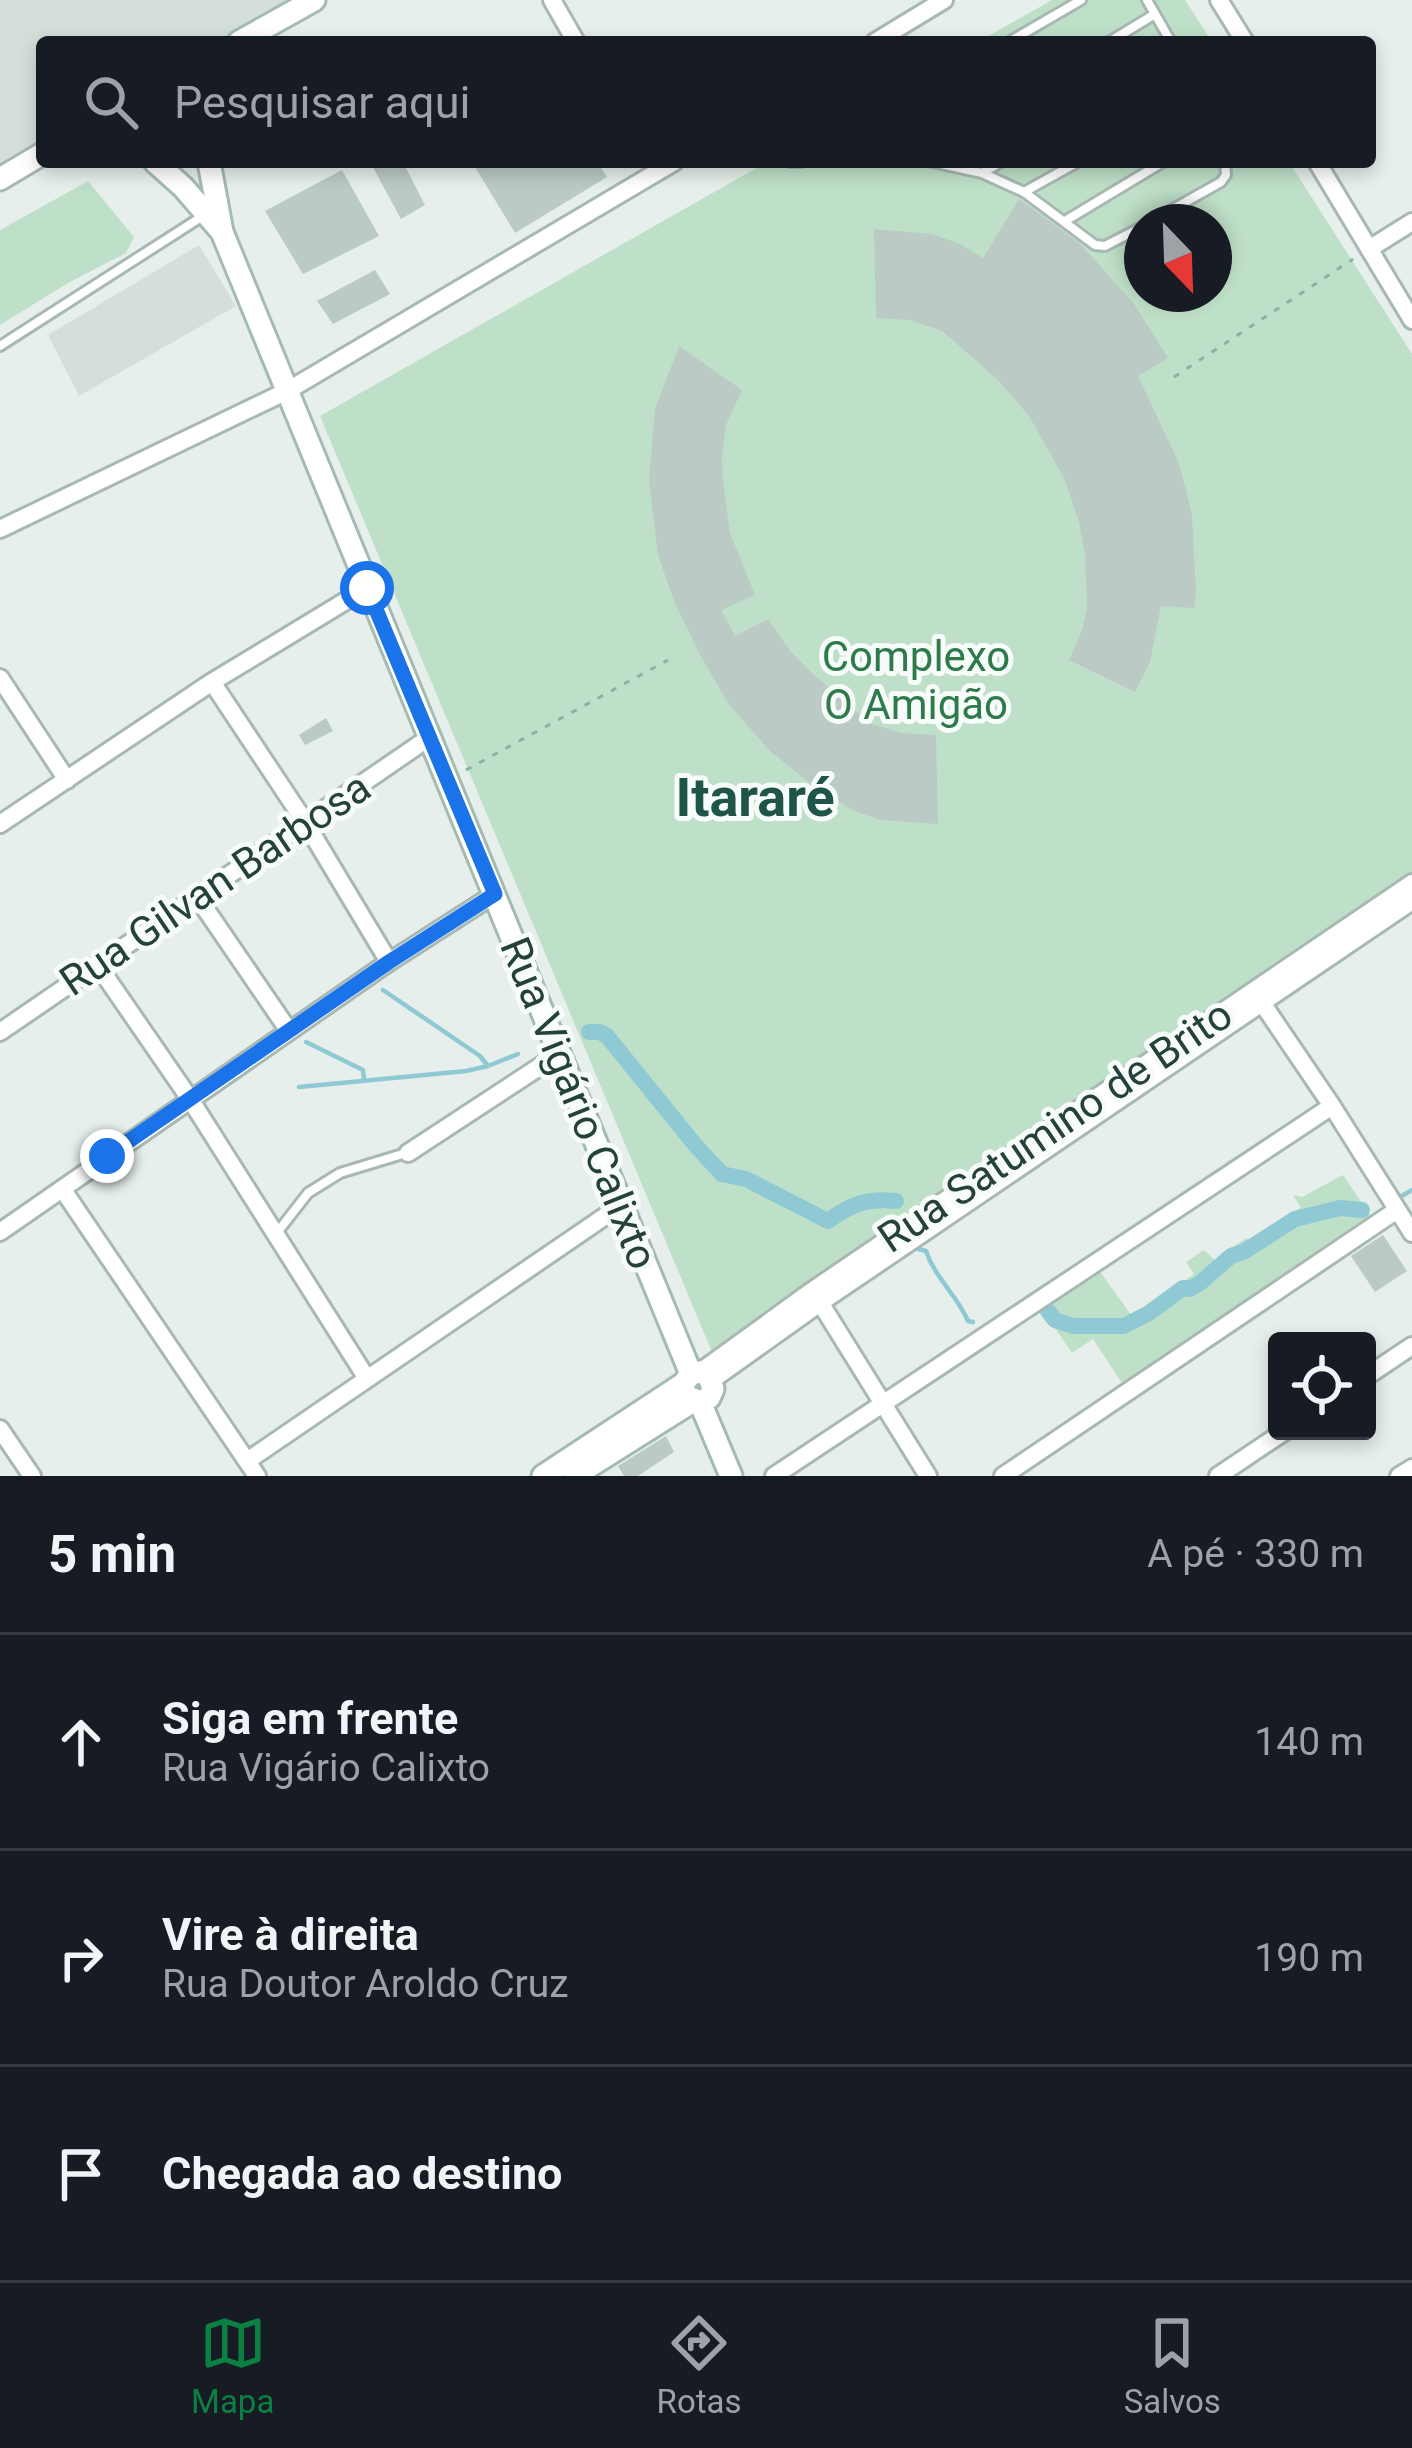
<!DOCTYPE html>
<html lang="pt">
<head>
<meta charset="utf-8">
<style>
  :root { --surface:#171b24; --page:#242831; --text:#f1f3f6; --muted:#9ea1a6; --line:#363941; --accent:#0b8043 }
  body { margin:0; font-family:Roboto,sans-serif; background:var(--page); color:var(--text) }
  .controls { position:absolute; right:36px; bottom:36px; display:grid; overflow:hidden; border-radius:12px; box-shadow:0 6px 18px #0003 }
  .controls button { width:108px; height:108px; display:grid; place-items:center; padding:0; border:0; border-bottom:3px solid var(--line); background:var(--surface); color:var(--text); font:60px sans-serif }
  .compass { position:absolute; left:1124px; top:204px; width:108px; height:108px; border-radius:50%; background:var(--surface); box-shadow:0 6px 18px #0003; rotate:157deg }
  .stop { position:absolute; width:36px; height:36px; margin:-27px; border:9px solid #1a73e8; border-radius:50%; background:#fff }
  .stop.end { background:#1a73e8; border-color:#fff; box-shadow:0 3px 12px #0008 }
  .list { margin:0; padding:0; list-style:none }
  h2 { display:flex; justify-content:space-between; align-items:center; height:156px; margin:0; padding:0 48px; font-size:51px }
  h2 small { font-size:39px; font-weight:400; color:var(--muted) }
  .list li { display:grid; grid-template-columns:78px 1fr auto; gap:36px; align-items:center; box-sizing:border-box; height:216px; padding:0 48px; border-top:3px solid var(--line) }
  .list b { display:block; font-size:45px; white-space:nowrap }
  .list p { margin:0; font-size:39px; white-space:nowrap; color:var(--muted) }
  .list em { font-size:39px; font-style:normal; color:var(--muted) }
  .icon { flex:none; width:66px; height:66px; fill:none; stroke:currentColor; stroke-width:2; stroke-linecap:round; stroke-linejoin:round }
  .map { position:relative; flex:none; width:1412px; height:1476px; overflow:hidden }
  .search { position:absolute; background:var(--surface); box-shadow:0 6px 18px #0003; left:36px; right:36px; top:36px; height:132px; display:flex; align-items:center; gap:30px; box-sizing:border-box; padding:0 42px; border-radius:12px; color:var(--muted); font-size:45px }
  .sheet { height:804px; background:var(--surface) }
  nav { display:flex; justify-content:space-around; align-items:center; box-sizing:border-box; height:168px; border-top:3px solid var(--line); background:var(--surface); font-size:33px; color:var(--muted) }
  nav a { display:grid; justify-items:center; gap:6px }
  nav .on { color:var(--accent) }
  .map>svg:first-child { display:block }
  .built { fill:#d4dfda }
  .green { fill:#bfe0c8; fill-rule:evenodd }
  .lines { fill:none; stroke-linecap:round; stroke-linejoin:round }
  .stream { stroke:#8ec9d4; stroke-width:4.5 }
  .canal { stroke:#8ec9d4; stroke-width:16 }
  .building { fill:#bbcac4 }
  .service-casing { stroke:#a8b8b2; stroke-width:14 }
  .minor-casing { stroke:#a8b8b2; stroke-width:22 }
  .tertiary-casing { stroke:#a8b8b2; stroke-width:27 }
  .secondary-casing { stroke:#a4bbb3; stroke-width:27 }
  .path { stroke:#86b3a5; stroke-width:3; stroke-dasharray:6 9; stroke-linecap:butt }
  .service { stroke:#fff; stroke-width:8 }
  .minor { stroke:#fff; stroke-width:16 }
  .tertiary { stroke:#fff; stroke-width:21 }
  .secondary { stroke:#fff; stroke-width:21 }
  .route { stroke:#1a73e8; stroke-width:15 }
  .labels { text-anchor:middle; dominant-baseline:central; stroke-width:10; stroke-linejoin:round; paint-order:stroke }
  .park-label { font-size:42px; fill:#2d7a4b; stroke:#f7fbf9 }
  .street-label { font-size:42px; fill:#24423a; stroke:#f7fbf9 }
  .district-label { font-size:54px; font-weight:bold; fill:#1f5548; stroke:#f7fbf9 }
</style>
</head>
<body>
<div class="map">
<svg width="1412" height="1476" viewBox="0 0 1412 1476">
  <rect width="100%" height="100%" fill="#e6efeb"/>
  <path class="built" d="M0,0H321L244,42H42V152L0,174Z
    M199,245L236,306L79,396L48,335Z"/>
  <path class="green" d="M1052,0H1185L1212,42H978Z
    M767,162H1289L1412,354V884L715,1359L320,416ZM1142,222H1214V294H1142Z
    M88,181L134,237L126,253L68,283L0,325V230Z
    M1343,1175L1370,1215L1122,1383L1093,1339L1072,1353L1041,1308L1098,1269L1132,1316L1194,1274L1186,1262L1204,1250L1215,1260L1246,1238L1252,1242L1301,1207L1293,1195L1302,1197Z"/>
  <g class="lines">
    <path class="stream" d="M383,990L480,1056L488,1066
      M306,1042L363,1070L364,1079
      M299,1087L466,1071L488,1066L518,1054
      M1400,1197L1412,1190
      M915,1248L926,1251C935,1278 957,1295 968,1321L973,1322"/>
    <path class="canal" d="M589,1032H600L607,1036L696,1146L722,1174L746,1179L828,1221C851,1204 867,1198 896,1201
      M1048,1311L1055,1320L1073,1326H1124L1149,1313L1183,1288L1190,1289L1200,1283L1231,1256L1245,1251L1295,1219L1340,1208L1362,1210"/>
  </g>
  <path class="building" d="M370,162H403L425,205L401,219Z
    M472,162H597L607,177L515,233Z
    M342,170L379,236L303,274L265,211Z
    M1019,199L1078,242L1094,259L1134,304L1168,358L1138,376L1178,461L1186,489L1192,515L1196,592L1194,608L1161,606L1150,662L1135,692L1069,660L1083,628L1087,607L1085,555L1079,522L1065,480L1029,416L998,380L942,331L910,320L876,318L874,229L932,234L960,244L983,258Z
    M375,270L390,294L333,324L317,301Z
    M679,346L742,390L726,425L722,456L723,481L730,533L755,595L721,610L735,636L768,619L791,652L813,674L870,723L901,733L936,735L938,824L880,820L852,810L807,781L770,751L728,703L700,655L675,604L658,555L649,481L655,409Z
    M326,718L333,731L305,745L299,735Z
    M1383,1235L1407,1271L1375,1292L1351,1256Z
    M666,1436L674,1452L638,1476H624L618,1466Z"/>
  <g class="lines">
    <defs>
      <path id="service" d="M1147,0L1171,42
        M1009,42L1081,0
        M1109,42L1155,14
        M790,162H801
        M932,162L982,173L1024,192L1095,245L1105,246L1142,227
        M982,173L1001,162
        M1024,192L1078,162
        M1065,221L1163,162
        M1150,222L1221,182L1226,175L1225,162
        M0,346L206,214
        M276,1234L308,1193L340,1173L406,1153"/>
      <path id="minor" d="M552,0L576,42
        M1219,0L1245,42
        M875,42L944,0
        M1317,162L1412,320
        M1369,249L1412,222
        M0,529L287,391L674,162
        M0,678L67,780
        M212,682L305,822L389,962
        M0,824L212,682L367,588
        M198,898L289,1031
        M97,964L190,1099L366,1377
        M1258,997L1332,1106L1412,1233
        M0,1032L430,737
        M408,1153L559,1054
        M63,1190L257,1476
        M0,1232L389,962L495,894
        M816,1296L928,1476
        M700,1372L813,1290L1412,883
        M1367,1376L1412,1346
        M712,1380L820,1303L1412,901
        M0,1429L32,1476
        M247,1461L620,1206
        M774,1476L1332,1106
        M1003,1476L1397,1210
        M1218,1476L1285,1431
        M1399,1476L1412,1468"/>
      <path id="tertiary" d="M0,179L42,154"/>
      <path id="secondary" d="M239,42L314,0
        M155,162L183,187L221,231
        M209,162L222,232L691,1374
        M686,1396L700,1402L709,1398L713,1389L709,1376L700,1372L691,1374
        M700,1402L731,1476
        M543,1476L683,1384L691,1374
        M574,1476L693,1401"/>
    </defs>
    <use href="#service" class="service-casing"/>
    <use href="#minor" class="minor-casing"/>
    <use href="#tertiary" class="tertiary-casing"/>
    <use href="#secondary" class="secondary-casing"/>
    <path class="path" d="M1174,377L1353,259
      M466,770L668,660"/>
    <use href="#service" class="service"/>
    <use href="#minor" class="minor"/>
    <use href="#tertiary" class="tertiary"/>
    <use href="#secondary" class="secondary"/>
  </g>
  <g class="lines">
    <path class="route" d="M107,1156L389,962L495,894L367,588"/>
  </g>
  <g class="labels">
    <g class="park-label">
      <text x="916" y="656">Complexo<tspan x="916" dy="48">O Amigão</tspan></text>
    </g>
    <g class="street-label">
      <text transform="translate(215 884) rotate(-34)">Rua Gilvan Barbosa</text>
      <text transform="translate(579 1103) rotate(68)">Rua Vigário Calixto</text>
      <text transform="translate(1055 1126) rotate(-34)">Rua Satumino de Brito</text>
    </g>
    <g class="district-label">
      <text x="755" y="797">Itararé</text>
    </g>
  </g>
</svg>
<div class="controls">
<button><svg class="icon" aria-label="locate" viewBox="0 0 24 24"><circle cx="12" cy="12" r="6"/><path d="M12 2v4M12 18v4M2 12h4M18 12h4"/></svg></button>
</div>
<svg class="compass" viewBox="-18 -18 36 36"><path d="M0-13l5 13h-10z" fill="#e53935"/><path d="M0 13l5-13h-10z" fill="#9ea1a6"/></svg>
<div class="stop" style="left:367px;top:588px"></div>
<div class="stop end" style="left:107px;top:1156px"></div>
<div class="search"><svg class="icon" aria-label="search" viewBox="0 0 24 24"><circle cx="10" cy="10" r="6"/><path d="M15 15l6 6"/></svg>Pesquisar aqui</div>
</div>
<section class="sheet">
<h2>5 min<small>A pé · 330 m</small></h2>
<ul class="list">
<li><svg class="icon" aria-label="ahead" viewBox="0 0 24 24"><path d="M12 20V5M6 11l6-6 6 6"/></svg><div><b>Siga em frente</b><p>Rua Vigário Calixto</p></div><em>140 m</em></li>
<li><svg class="icon" aria-label="right" viewBox="0 0 24 24"><path d="M7 20v-9h11M14 6l5 5-5 5"/></svg><div><b>Vire à direita</b><p>Rua Doutor Aroldo Cruz</p></div><em>190 m</em></li>
<li><svg class="icon" aria-label="arrive" viewBox="0 0 24 24"><path d="M6 21V4h12l-3 4 3 4H6"/></svg><div><b>Chegada ao destino</b></div></li>
</ul>
</section>
<nav>
<a class="on"><svg class="icon" aria-label="map" viewBox="0 0 24 24"><path d="M3 6l6-2 6 2 6-2v14l-6 2-6-2-6 2zM9 4v14M15 6v14"/></svg>Mapa</a>
<a><svg class="icon" aria-label="directions" viewBox="0 0 24 24"><path d="M12 3l9 9-9 9-9-9zM9 14v-3h6M13 9l2 2-2 2"/></svg>Rotas</a>
<a><svg class="icon" aria-label="saved" viewBox="0 0 24 24"><path d="M7 4h10v16l-5-4-5 4z"/></svg>Salvos</a>
</nav>
</body>
</html>
